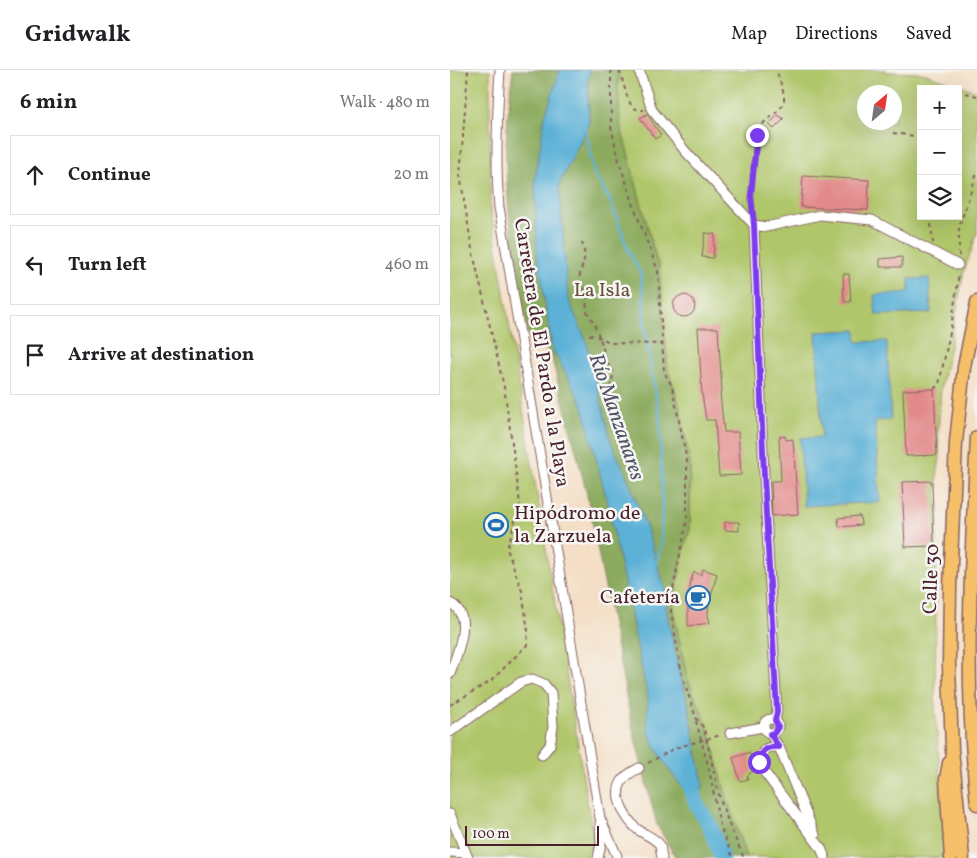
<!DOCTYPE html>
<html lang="en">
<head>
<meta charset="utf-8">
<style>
  :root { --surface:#fff; --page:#f2f2f2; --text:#202124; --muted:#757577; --line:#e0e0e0 }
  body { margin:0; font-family:Vollkorn,serif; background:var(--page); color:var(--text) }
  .controls { position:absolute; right:15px; top:15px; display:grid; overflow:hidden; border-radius:0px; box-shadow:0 5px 20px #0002 }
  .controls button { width:45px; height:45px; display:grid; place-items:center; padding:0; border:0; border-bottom:1px solid var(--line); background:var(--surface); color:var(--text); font:25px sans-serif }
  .compass { position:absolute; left:407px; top:15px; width:45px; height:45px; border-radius:50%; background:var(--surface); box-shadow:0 5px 20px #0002; rotate:29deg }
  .scale { position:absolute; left:15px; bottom:12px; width:134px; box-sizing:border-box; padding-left:5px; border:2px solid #4a1f2b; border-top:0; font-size:14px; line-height:18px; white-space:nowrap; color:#4a1f2b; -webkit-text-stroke:4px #f6f6f2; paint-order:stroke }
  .stop { position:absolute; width:15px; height:15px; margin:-11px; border:4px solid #7c3aed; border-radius:50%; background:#fff }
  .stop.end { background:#7c3aed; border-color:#fff; box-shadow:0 1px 5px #0008 }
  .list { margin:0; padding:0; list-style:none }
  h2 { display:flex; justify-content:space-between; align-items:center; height:65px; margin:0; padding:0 20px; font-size:21px }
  h2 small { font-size:16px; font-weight:400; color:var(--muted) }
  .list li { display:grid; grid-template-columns:32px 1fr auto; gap:15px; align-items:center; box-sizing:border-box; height:80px; margin:0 10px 10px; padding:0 10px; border:1px solid var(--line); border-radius:0px }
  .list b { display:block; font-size:19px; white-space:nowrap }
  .list em { font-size:16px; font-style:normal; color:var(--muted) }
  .icon { flex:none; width:28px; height:28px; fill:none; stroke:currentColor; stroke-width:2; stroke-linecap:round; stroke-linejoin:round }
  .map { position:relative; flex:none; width:527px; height:788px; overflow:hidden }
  header { display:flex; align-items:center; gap:30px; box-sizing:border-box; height:70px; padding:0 25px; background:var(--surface); border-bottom:1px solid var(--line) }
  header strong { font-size:24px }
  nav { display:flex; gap:28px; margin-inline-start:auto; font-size:18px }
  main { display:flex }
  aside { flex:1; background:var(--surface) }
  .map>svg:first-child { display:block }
  .green { fill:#b0c66a; stroke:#7d724a; fill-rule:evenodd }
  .forest { fill:#8cab5e; stroke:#6b6544 }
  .water { fill:#5bb1d7; stroke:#526881 }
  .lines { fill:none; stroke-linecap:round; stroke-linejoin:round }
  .stream { stroke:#5bb1d7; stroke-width:2.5 }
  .river { stroke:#5bb1d7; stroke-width:16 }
  .building { fill:#e28a8a }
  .minor-casing { stroke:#866261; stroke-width:11 }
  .highway-casing { stroke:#866261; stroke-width:15 }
  .path { stroke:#866261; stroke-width:2; stroke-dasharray:4 4; stroke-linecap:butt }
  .minor { stroke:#fff; stroke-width:9 }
  .highway { stroke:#f6c06b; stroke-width:12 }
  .path-bridge { stroke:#866261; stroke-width:2; stroke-dasharray:4 4; stroke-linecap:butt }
  .route { stroke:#7c3aed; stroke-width:6 }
  .labels { text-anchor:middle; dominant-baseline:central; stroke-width:5; stroke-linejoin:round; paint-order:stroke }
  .park-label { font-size:20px; fill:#69513e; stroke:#f6f6f2 }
  .street-label { font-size:20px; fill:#4a1f2b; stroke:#f6f6f2 }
  .poi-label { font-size:20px; fill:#4a1f2b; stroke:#f6f6f2; text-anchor:start }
  .water-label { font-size:21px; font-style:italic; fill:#505267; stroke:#f6f6f2 }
</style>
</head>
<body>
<header>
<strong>Gridwalk</strong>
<nav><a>Map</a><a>Directions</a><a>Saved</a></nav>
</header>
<main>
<aside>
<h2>6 min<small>Walk · 480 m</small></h2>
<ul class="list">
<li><svg class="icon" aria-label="ahead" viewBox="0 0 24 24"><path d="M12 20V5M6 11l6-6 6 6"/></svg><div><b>Continue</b></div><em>20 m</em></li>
<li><svg class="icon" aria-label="left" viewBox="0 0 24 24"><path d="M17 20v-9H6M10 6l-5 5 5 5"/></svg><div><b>Turn left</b></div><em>460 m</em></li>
<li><svg class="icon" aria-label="arrive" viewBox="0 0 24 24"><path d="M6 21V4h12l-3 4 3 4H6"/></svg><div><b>Arrive at destination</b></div></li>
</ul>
</aside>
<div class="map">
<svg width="527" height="788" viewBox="0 0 527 788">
  <rect width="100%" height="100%" fill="#f6f6f2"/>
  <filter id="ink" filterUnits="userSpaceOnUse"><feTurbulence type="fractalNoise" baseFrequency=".02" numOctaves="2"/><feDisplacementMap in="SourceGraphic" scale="10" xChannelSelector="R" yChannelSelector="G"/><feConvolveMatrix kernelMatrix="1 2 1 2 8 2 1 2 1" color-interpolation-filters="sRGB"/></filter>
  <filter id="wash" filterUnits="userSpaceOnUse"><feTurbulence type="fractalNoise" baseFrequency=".0096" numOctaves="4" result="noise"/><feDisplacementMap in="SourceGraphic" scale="20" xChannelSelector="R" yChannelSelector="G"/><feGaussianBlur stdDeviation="1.12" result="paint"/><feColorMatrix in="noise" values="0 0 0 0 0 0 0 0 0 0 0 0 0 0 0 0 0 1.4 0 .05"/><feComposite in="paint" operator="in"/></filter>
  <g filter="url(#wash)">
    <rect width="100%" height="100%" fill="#f4dfc6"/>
    <path class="green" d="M0,0H40V137L144,773L134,788H0Z
      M169,0H436V2L473,3L527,21V163L513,205L501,272L491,317L488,362L490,387L487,407L485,635L496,788L296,787L276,726L259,660L237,607L223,540L233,482L240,459V392L229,334L218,300L209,195L206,189L170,54L168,11ZM471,19H508V146H471ZM414,22H444V52H414Z"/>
    <path class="forest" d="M63,0H169L168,11L170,54L206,189L209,195L218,300L229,334L240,392V459L233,482L223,540L237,607L259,660L276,725L296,787L298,788H226L207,755L193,701L182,655L136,420L101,285L92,276L80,278C72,224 60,170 57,115C54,77 58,38 63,0Z"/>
    <path class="water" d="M110,0H140L138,11L139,53L109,115L118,228L137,273L161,372L178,409L196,456L215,520L217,543L230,606L238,633L253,714L247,735C230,715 206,685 198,660C196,651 198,638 198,628L158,435L132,333L102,278L87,182L85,110L95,46Z
      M479,208L481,243L426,245L424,225L459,222V209Z
      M406,260L407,272L437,271L441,350L425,351L430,432L354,436L350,368L372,367L366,262Z"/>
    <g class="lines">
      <path class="stream" d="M136,60L144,103L160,130L178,180L190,202L193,221L194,252L210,351L212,424L211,474L207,493"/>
      <path class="river" d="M240,714L247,735L259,754L272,788"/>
    </g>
    <g id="blocks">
      <path class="building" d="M197,44L211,65L205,69L190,48Z
        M328,45L334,49L324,59L319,54Z
        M353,106L419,110L418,140L351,137Z
        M255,163L265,164L263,188L252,187Z
        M452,187V197H430V189Z
        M393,204H399L401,232H394Z
        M223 236a11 11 0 1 1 22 0a11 11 0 1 1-22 0Z
        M248,258H268L272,322L270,323L274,362H288L291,405L269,406L265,350H256L252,324Z
        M484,319L487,385L456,386L453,320Z
        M335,366L336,370L343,369L348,444L322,446L321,411H331L329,367Z
        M482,411L484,476L455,477L452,412Z
        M410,446L411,455L389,457L388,448Z
        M275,452H289V461L275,460Z
        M253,499L267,504L261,526H259L258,546L260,553L238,556V529L241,511L244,502L251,505Z
        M300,682L301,697L304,700L297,706L298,709L290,711L283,688Z"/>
    </g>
  </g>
  <g filter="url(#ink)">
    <use href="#blocks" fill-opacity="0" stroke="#866261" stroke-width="1"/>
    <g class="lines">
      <defs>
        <path id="minor" d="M50,0C47,46 45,91 49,137L150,748L167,786
          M189,0L202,40L236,82L304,155
          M0,533C25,545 6,586 0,604
          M314 656a7 7 0 1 1 14 0a7 7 0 1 1-14 0Z
          M325,650L327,642L314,406L304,155L316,157L370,145L422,150L508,195
          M0,662L71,612L82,609L94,614L101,623L103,657L100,675L92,685
          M280,663L313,657
          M320,664L329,677H321L315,679L309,688V695L371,778L375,788
          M329,677L365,765
          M189,698C182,702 174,706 171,713C163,727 176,749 187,759C195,765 204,767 210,775L212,788
          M0,744L18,788
          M0,782L16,783
          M148,788L151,774L150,753"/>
        <path id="highway" d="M527,367C521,488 514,613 527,734
          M499,693L496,709L501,788
          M513,788L502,680L499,596L500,518L506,372L514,297L527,232"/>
      </defs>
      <use href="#minor" class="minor-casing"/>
      <use href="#highway" class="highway-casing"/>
      <path class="path" d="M161,0V57L169,91L186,142L208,201L214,302L222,316L237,391V451L221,528V542L232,605L246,648L254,658L270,729L280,757L294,788
        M169,1C174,9 176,35 186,39C186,40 193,40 194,40
        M508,21L527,26
        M443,63L465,66L471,70
        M302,140C300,122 301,70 311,56C317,48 333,41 334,30C335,21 328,9 327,0
        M480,146L483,173
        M132,172L135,186L129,208C136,220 138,226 136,240L144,253L153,277L154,287L164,303L160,317
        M509,186V157L527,103
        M139,265L146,266L162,273L213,274
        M484,319L489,314L501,258L509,203
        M0,635L41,611L77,575L78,561L72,521L57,479L70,434L64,387L54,317L22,179L10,105L18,0
        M246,651L259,699L270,756L283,788"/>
      <use href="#minor" class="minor"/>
      <use href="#highway" class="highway"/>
      <path class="path-bridge" d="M198,693L225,678L271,665"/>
    </g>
  </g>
  <g class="lines" filter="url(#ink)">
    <path class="route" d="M307,65L301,125L304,155L314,406L327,642L325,650L328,657L324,663L320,664L329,677C318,676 310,679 309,692"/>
  </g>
  <defs>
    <symbol id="stadium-ring" viewBox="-11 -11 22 22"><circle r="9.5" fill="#f6f6f2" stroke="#1f6fb2" stroke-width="1.5"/><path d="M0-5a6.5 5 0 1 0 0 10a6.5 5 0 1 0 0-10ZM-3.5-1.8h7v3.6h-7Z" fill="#1f6fb2"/></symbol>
    <symbol id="cafe-ring" viewBox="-11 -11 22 22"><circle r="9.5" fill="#f6f6f2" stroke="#1f6fb2" stroke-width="1.5"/><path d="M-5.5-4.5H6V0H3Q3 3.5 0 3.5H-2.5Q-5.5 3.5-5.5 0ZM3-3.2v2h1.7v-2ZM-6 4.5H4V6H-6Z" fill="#1f6fb2"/></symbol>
  </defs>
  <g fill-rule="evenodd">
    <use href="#stadium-ring" x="32" y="441" width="28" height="28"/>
    <use href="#cafe-ring" x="234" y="514" width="28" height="28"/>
  </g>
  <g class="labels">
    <g class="park-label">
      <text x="152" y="221">La Isla</text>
    </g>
    <g class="street-label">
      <text transform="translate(91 283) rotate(81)">Carretera de El Pardo a la Playa</text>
      <text transform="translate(482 509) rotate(-88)">Calle 30</text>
    </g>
    <g class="poi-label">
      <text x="64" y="444">Hipódromo de<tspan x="64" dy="23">la Zarzuela</tspan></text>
      <text x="230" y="528" text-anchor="end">Cafetería</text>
    </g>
    <g class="water-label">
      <text transform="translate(166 347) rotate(71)">Río Manzanares</text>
    </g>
  </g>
</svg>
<div class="controls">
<button>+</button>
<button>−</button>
<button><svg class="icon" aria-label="layers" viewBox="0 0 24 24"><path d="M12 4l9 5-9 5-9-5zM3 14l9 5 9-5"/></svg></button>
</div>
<svg class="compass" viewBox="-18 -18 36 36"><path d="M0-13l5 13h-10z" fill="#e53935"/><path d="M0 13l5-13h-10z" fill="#757577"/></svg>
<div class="scale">100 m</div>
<div class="stop" style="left:309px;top:692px"></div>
<div class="stop end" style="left:307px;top:65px"></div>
</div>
</main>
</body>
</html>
